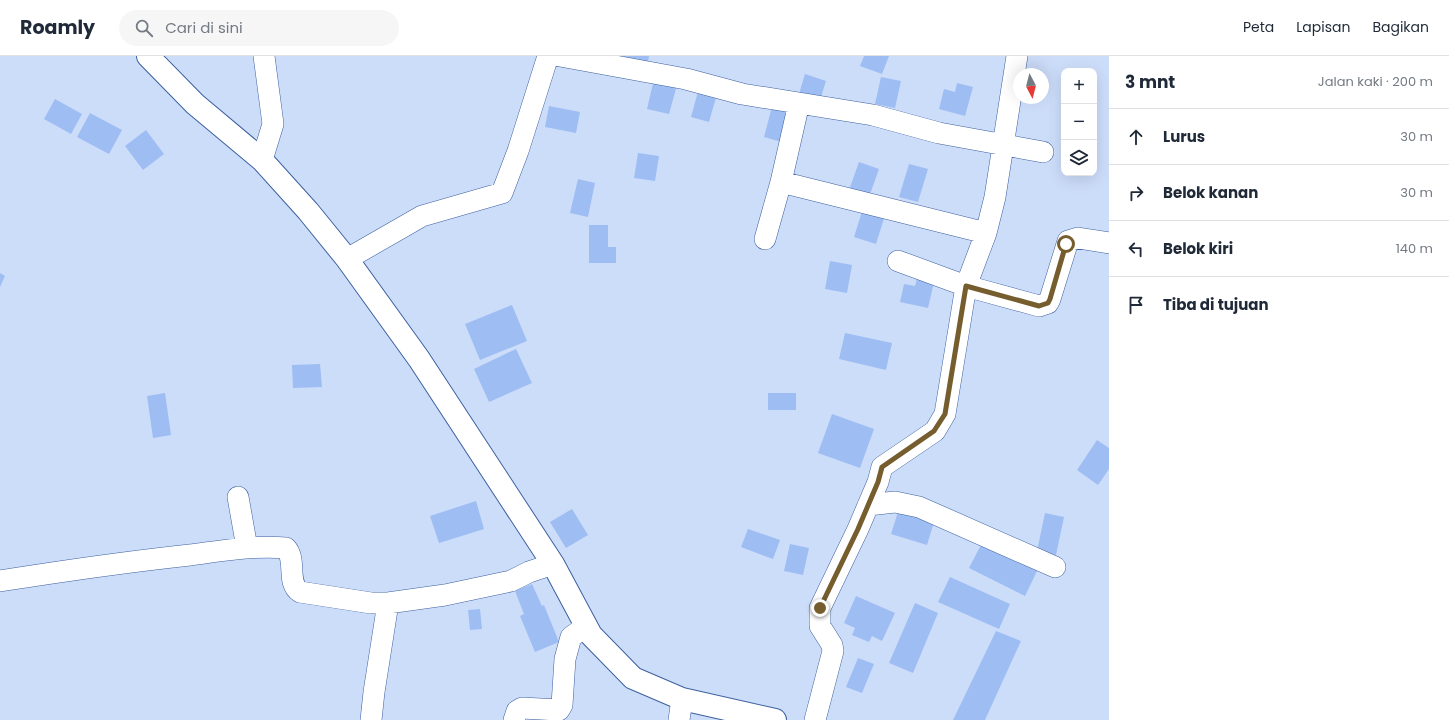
<!DOCTYPE html>
<html lang="id">
<head>
<meta charset="utf-8">
<style>
  :root { --surface:#fff; --page:#f6f6f7; --text:#1f2937; --muted:#747a83; --line:#e0e1e3 }
  body { margin:0; font-family:Poppins,sans-serif; background:var(--page); color:var(--text) }
  .controls { position:absolute; right:12px; top:12px; display:grid; overflow:hidden; border-radius:8px; box-shadow:0 4px 16px #0002 }
  .controls button { width:36px; height:36px; display:grid; place-items:center; padding:0; border:0; border-bottom:1px solid var(--line); background:var(--surface); color:var(--text); font:20px sans-serif }
  .compass { position:absolute; left:1013px; top:12px; width:36px; height:36px; border-radius:50%; background:var(--surface); box-shadow:0 4px 16px #0002; rotate:173deg }
  .stop { position:absolute; width:12px; height:12px; margin:-9px; border:3px solid #765d2e; border-radius:50%; background:#fff }
  .stop.end { background:#765d2e; border-color:#fff; box-shadow:0 1px 4px #0008 }
  .list { margin:0; padding:0; list-style:none }
  h2 { display:flex; justify-content:space-between; align-items:center; height:52px; margin:0; padding:0 16px; font-size:17px }
  h2 small { font-size:13px; font-weight:400; color:var(--muted) }
  .list li { display:grid; grid-template-columns:26px 1fr auto; gap:12px; align-items:center; box-sizing:border-box; height:56px; padding:0 16px; border-top:1px solid var(--line) }
  .list b { display:block; font-size:15px; white-space:nowrap }
  .list em { font-size:13px; font-style:normal; color:var(--muted) }
  .icon { flex:none; width:22px; height:22px; fill:none; stroke:currentColor; stroke-width:2; stroke-linecap:round; stroke-linejoin:round }
  .map { position:relative; flex:none; width:1109px; height:664px; overflow:hidden }
  header { display:flex; align-items:center; gap:24px; box-sizing:border-box; height:56px; padding:0 20px; background:var(--surface); border-bottom:1px solid var(--line) }
  header strong { font-size:19px }
  nav { display:flex; gap:22px; margin-inline-start:auto; font-size:14px }
  .search { width:280px; height:36px; background:var(--page); display:flex; align-items:center; gap:10px; box-sizing:border-box; padding:0 14px; border-radius:22px; color:var(--muted); font-size:15px }
  main { display:flex }
  aside { flex:1; background:var(--surface) }
  .map>svg:first-child { display:block }
  .building { fill:#9ebdf3 }
  .lines { fill:none; stroke-linecap:round; stroke-linejoin:round }
  .minor-casing { stroke:#3d609f; stroke-width:22 }
  .major-casing { stroke:#3d609f; stroke-width:24 }
  .minor { stroke:#fff; stroke-width:21 }
  .major { stroke:#fff; stroke-width:22 }
  .route { stroke:#765d2e; stroke-width:5 }
</style>
</head>
<body>
<header>
<strong>Roamly</strong>
<div class="search"><svg class="icon" aria-label="search" viewBox="0 0 24 24"><circle cx="10" cy="10" r="6"/><path d="M15 15l6 6"/></svg>Cari di sini</div>
<nav><a>Peta</a><a>Lapisan</a><a>Bagikan</a></nav>
</header>
<main>
<div class="map">
<svg width="1109" height="664" viewBox="0 0 1109 664">
  <rect width="100%" height="100%" fill="#ccddfa"/>
  <path class="building" d="M624,0H649L647,14L622,9Z
    M864,0H889L882,18L860,10Z
    M805,18L826,25L820,44L799,38Z
    M881,21L901,25L895,52L875,48Z
    M654,23L677,29L669,58L647,53Z
    M957,27L973,31L965,60L939,53L944,33L955,36Z
    M699,32L717,38L709,66L691,61Z
    M55,43L82,58L71,78L44,63Z
    M773,47L794,53L785,87L764,81Z
    M549,50L580,56L576,77L545,71Z
    M90,57L122,74L109,98L77,81Z
    M146,74L164,98L143,114L125,90Z
    M638,97L659,100L655,125L634,122Z
    M859,106L879,113L869,141L849,134Z
    M909,108L928,113L918,146L899,141Z
    M578,123L595,127L588,161L570,157Z
    M864,149L886,156L876,188L854,181Z
    M589,169H608V191H616V207H589Z
    M830,205L852,209L847,237L825,233Z
    M0,217L5,220L0,231Z
    M918,218L935,222L928,252L900,246L904,228L915,230Z
    M512,249L527,285L480,304L465,268Z
    M845,277L892,287L886,314L839,303Z
    M516,293L532,327L489,346L474,313Z
    M320,308L322,331L293,332L292,309Z
    M165,337L171,379L153,382L147,340Z
    M768,337H796V354H768Z
    M832,358L874,373L860,412L818,397Z
    M1097,384L1109,392V413L1098,429L1077,414Z
    M476,445L484,473L439,487L430,460Z
    M572,453L588,479L566,492L550,466Z
    M899,453L936,460L927,489L891,478Z
    M1045,457L1064,461L1056,499L1037,495Z
    M748,473L780,484L773,503L741,491Z
    M983,485L1038,513L1025,540L969,512Z
    M790,488L809,492L803,519L784,515Z
    M950,521L1010,548L999,573L938,546Z
    M532,528L542,550L544,549L559,586L535,596L520,560L524,558L515,535Z
    M856,540L895,557L882,585L872,580L869,586L852,579L855,572L844,567Z
    M915,547L938,557L913,617L889,607Z
    M480,553L482,573L470,574L468,554Z
    M996,575L1021,585L985,664H953Z
    M858,602L874,608L862,637L846,631Z"/>
  <g class="lines">
    <defs>
      <path id="minor" d="M560,0L686,23L742,38L873,59L939,77L1043,96
        M262,104L273,68L264,0
        M781,126L986,177
        M765,183L781,126L799,47
        M347,203L422,160L502,137L518,95L548,0
        M898,205L966,230L1039,250L1048,247L1050,243L1068,185L1078,182L1109,187
        M238,441L247,492
        M868,449L895,446L919,451L1055,511
        M0,525C63,515 126,506 190,499C221,495 254,489 286,492C297,504 286,527 300,536L371,547H388L445,539L511,525L529,516L553,508
        M371,664L374,636L388,547
        M514,664L517,655L522,652L559,654L562,649L565,603L571,581L586,570
        M679,664L682,643
        M815,664L833,595L832,589L820,570V552L858,473L878,426L882,411L935,375L945,358L966,230L986,177L995,141L1017,0"/>
      <path id="major" d="M148,0L195,48L262,104L308,155L347,203L419,303L553,508L591,579L633,622L682,643L775,664"/>
    </defs>
    <use href="#minor" class="minor-casing"/>
    <use href="#major" class="major-casing"/>
    <use href="#minor" class="minor"/>
    <use href="#major" class="major"/>
  </g>
  <g class="lines">
    <path class="route" d="M820,552L858,473L878,426L882,411L934,375L945,358L966,230L1039,250L1048,247L1050,243L1066,188"/>
  </g>
</svg>
<div class="controls">
<button>+</button>
<button>−</button>
<button><svg class="icon" aria-label="layers" viewBox="0 0 24 24"><path d="M12 4l9 5-9 5-9-5zM3 14l9 5 9-5"/></svg></button>
</div>
<svg class="compass" viewBox="-18 -18 36 36"><path d="M0-13l5 13h-10z" fill="#e53935"/><path d="M0 13l5-13h-10z" fill="#747a83"/></svg>
<div class="stop" style="left:1066px;top:188px"></div>
<div class="stop end" style="left:820px;top:552px"></div>
</div>
<aside>
<h2>3 mnt<small>Jalan kaki · 200 m</small></h2>
<ul class="list">
<li><svg class="icon" aria-label="ahead" viewBox="0 0 24 24"><path d="M12 20V5M6 11l6-6 6 6"/></svg><div><b>Lurus</b></div><em>30 m</em></li>
<li><svg class="icon" aria-label="right" viewBox="0 0 24 24"><path d="M7 20v-9h11M14 6l5 5-5 5"/></svg><div><b>Belok kanan</b></div><em>30 m</em></li>
<li><svg class="icon" aria-label="left" viewBox="0 0 24 24"><path d="M17 20v-9H6M10 6l-5 5 5 5"/></svg><div><b>Belok kiri</b></div><em>140 m</em></li>
<li><svg class="icon" aria-label="arrive" viewBox="0 0 24 24"><path d="M6 21V4h12l-3 4 3 4H6"/></svg><div><b>Tiba di tujuan</b></div></li>
</ul>
</aside>
</main>
</body>
</html>
